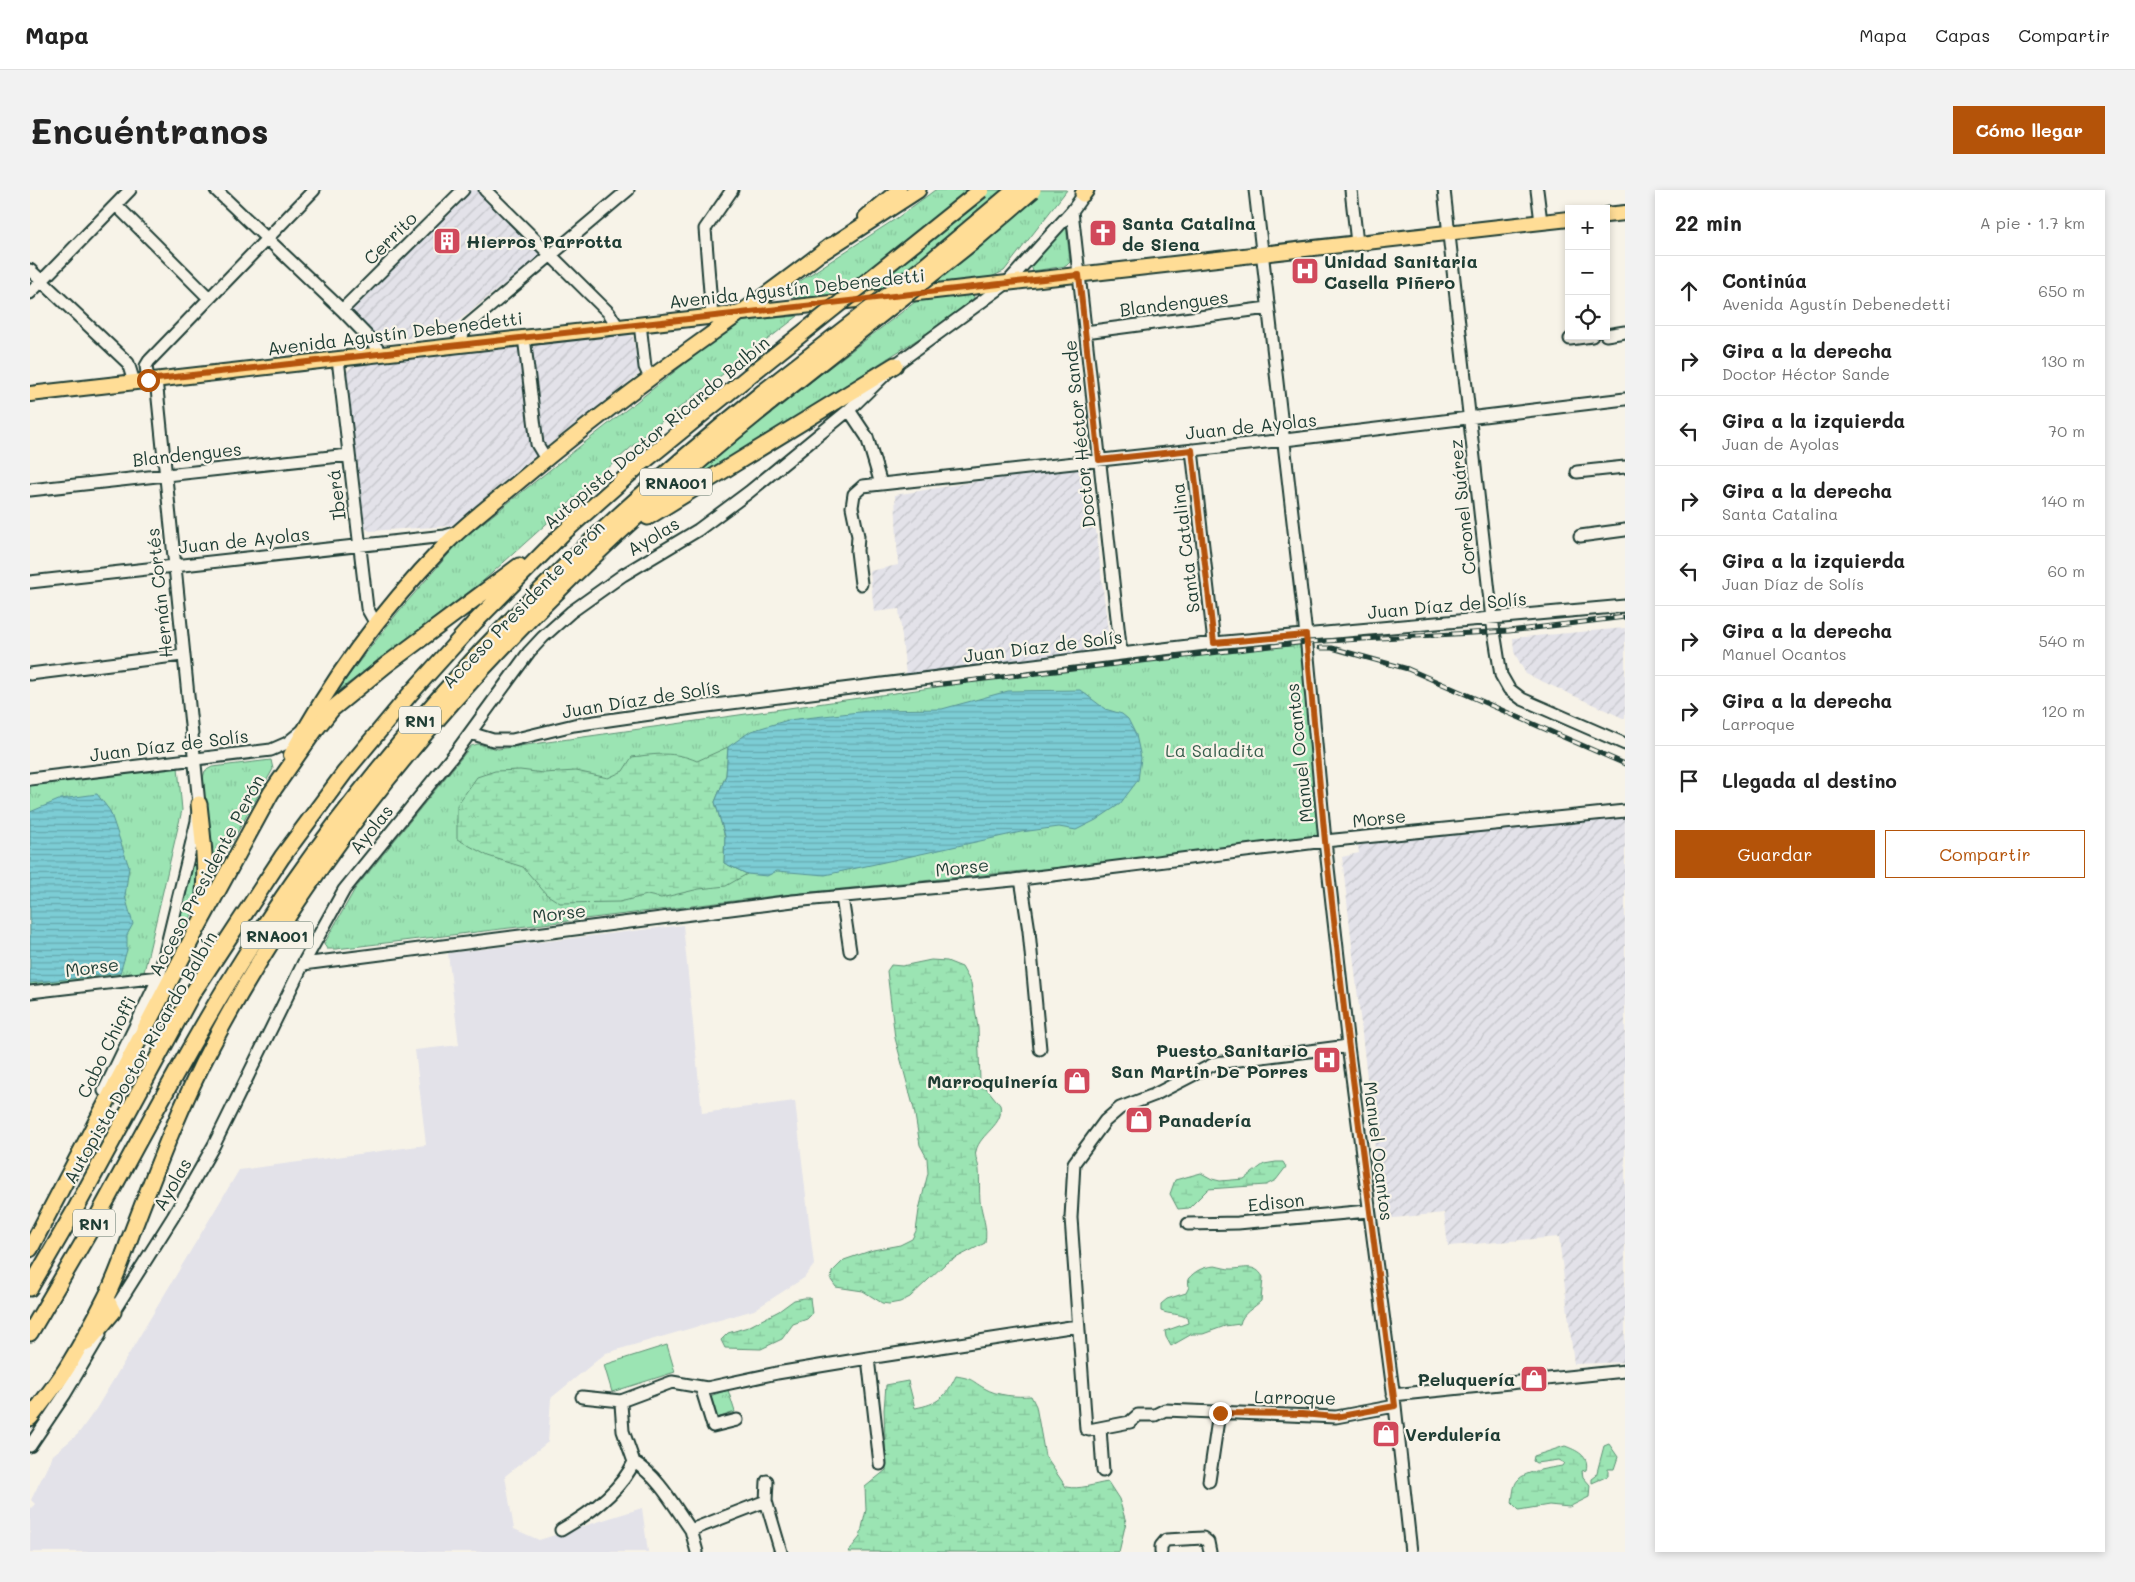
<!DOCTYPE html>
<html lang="es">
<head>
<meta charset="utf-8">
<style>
  :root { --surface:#fff; --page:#f2f2f2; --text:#222; --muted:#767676; --line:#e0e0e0; --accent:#b45309 }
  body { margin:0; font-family:Mali,sans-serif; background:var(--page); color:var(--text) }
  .controls { position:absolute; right:15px; top:15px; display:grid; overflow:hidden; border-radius:0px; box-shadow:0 2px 8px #0003 }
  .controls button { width:45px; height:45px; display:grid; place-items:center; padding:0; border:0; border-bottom:1px solid var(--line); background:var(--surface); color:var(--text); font:25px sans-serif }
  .stop { position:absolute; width:15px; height:15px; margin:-11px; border:4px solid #b45309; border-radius:50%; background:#fff }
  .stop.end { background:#b45309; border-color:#fff; box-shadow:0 1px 5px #0008 }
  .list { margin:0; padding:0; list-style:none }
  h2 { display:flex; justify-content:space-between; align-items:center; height:65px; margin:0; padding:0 20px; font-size:21px }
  h2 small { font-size:16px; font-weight:400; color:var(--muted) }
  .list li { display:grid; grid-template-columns:32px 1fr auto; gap:15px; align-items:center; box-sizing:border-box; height:70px; padding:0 20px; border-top:1px solid var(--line) }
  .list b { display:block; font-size:19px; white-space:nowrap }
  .list p { margin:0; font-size:16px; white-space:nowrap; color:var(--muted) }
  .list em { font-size:16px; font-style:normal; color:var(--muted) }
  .actions { display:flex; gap:10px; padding:15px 20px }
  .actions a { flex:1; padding:11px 0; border:1px solid var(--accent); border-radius:0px; text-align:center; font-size:18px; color:var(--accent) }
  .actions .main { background:var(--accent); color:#fff }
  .icon { flex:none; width:28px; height:28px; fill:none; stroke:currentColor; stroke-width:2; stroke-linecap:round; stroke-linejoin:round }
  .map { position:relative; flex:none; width:1595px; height:1362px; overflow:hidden; border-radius:0px }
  header { display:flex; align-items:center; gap:30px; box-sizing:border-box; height:70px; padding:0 25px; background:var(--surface); border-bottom:1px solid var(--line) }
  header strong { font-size:24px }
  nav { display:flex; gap:28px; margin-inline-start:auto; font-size:18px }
  .intro { display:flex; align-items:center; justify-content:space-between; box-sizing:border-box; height:120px; padding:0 30px }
  h1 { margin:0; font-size:35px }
  .button { padding:12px 22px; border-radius:0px; background:var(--accent); color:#fff; font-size:18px; font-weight:700 }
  main { display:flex; gap:30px; padding:0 30px }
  aside { flex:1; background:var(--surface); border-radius:0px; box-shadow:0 2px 8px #0003 }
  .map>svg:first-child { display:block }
  .built { fill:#e3e2e9 }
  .industrial { fill:url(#industrial-furrows) }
  .grass { fill:url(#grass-tufts); stroke:#5d9074 }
  .wetland { fill:url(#wetland-marsh); stroke:#5d9074 }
  .garden { fill:#9be4b3; stroke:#5d9074 }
  .water { fill:url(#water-rules); stroke:#579395 }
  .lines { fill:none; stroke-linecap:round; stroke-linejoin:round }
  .minor-casing { stroke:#1f3d34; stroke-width:15 }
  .major-casing { stroke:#1f3d34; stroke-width:18 }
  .highway-casing { stroke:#1f3d34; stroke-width:19 }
  .minor { stroke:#f7f3e8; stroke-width:11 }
  .major { stroke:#ffdd96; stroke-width:14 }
  .highway { stroke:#ffdd96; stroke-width:15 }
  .rail-casing { stroke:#1f3d34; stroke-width:5 }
  .rail { stroke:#f7f3e8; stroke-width:3; stroke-dasharray:9; stroke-linecap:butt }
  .highway-bridge-casing { stroke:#1f3d34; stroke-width:19; stroke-linecap:butt }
  .highway-bridge { stroke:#ffdd96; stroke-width:15 }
  .route { stroke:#b45309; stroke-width:6 }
  .labels { text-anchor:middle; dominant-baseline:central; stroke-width:4.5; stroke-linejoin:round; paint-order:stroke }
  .shield { fill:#f7f3e8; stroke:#60746a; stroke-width:1 }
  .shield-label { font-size:16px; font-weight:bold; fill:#1f3d34 }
  .poi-label { font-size:18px; font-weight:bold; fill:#1f3d34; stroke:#f7f3e8; text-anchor:start }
  .street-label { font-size:18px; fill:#1f3d34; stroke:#f7f3e8 }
  .park-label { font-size:18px; fill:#385e4d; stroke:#f7f3e8 }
</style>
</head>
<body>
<header>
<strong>Mapa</strong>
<nav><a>Mapa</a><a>Capas</a><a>Compartir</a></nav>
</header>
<div class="intro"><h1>Encuéntranos</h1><a class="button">Cómo llegar</a></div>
<main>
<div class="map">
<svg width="1595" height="1362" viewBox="0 0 1595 1362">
  <defs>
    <pattern id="industrial-furrows" width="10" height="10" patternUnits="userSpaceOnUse" patternTransform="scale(1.25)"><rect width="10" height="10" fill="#e3e2e9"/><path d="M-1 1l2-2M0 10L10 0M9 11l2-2" fill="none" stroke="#c2c3c8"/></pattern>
    <pattern id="grass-tufts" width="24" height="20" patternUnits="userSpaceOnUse" patternTransform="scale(1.25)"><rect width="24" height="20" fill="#9be4b3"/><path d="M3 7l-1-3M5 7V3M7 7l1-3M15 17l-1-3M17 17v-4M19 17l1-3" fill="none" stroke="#85c49b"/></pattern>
    <pattern id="wetland-marsh" width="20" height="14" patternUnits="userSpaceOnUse" patternTransform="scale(1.25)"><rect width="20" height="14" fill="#9be4b3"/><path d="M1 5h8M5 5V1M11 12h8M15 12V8" fill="none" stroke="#85c49b"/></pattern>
    <pattern id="water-rules" width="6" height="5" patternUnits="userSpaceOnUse" patternTransform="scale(1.25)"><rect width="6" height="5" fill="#7ccdd5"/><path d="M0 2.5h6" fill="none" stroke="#65a8ae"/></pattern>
  </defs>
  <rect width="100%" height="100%" fill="#f7f3e8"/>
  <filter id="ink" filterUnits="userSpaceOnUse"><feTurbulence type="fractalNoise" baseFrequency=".02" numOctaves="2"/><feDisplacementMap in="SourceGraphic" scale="10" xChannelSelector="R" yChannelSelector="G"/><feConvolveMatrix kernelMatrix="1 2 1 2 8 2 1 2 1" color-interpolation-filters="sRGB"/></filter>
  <g filter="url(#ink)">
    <path class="built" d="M653,735L672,923L765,911L784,1075L774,1088L724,1120L576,1163L521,1208L518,1252L475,1286L484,1339L509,1350L612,1318L618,1362H0V1319L5,1314L1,1310L23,1265L48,1244L66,1219L209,980L396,955L385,860L429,855L418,763Z"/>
    <path class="industrial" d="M438,0H447L512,64L413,143L352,152L319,120Z
      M596,144L603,147L609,184L513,259L421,336L340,341L330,335L316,182L324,175Z
      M1058,273L1080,458L876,485L869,419L844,422L840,381L868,375L865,305Z
      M1595,438V529L1496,484L1484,462L1483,448Z
      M1595,627V1172L1544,1174L1529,1047L1418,1056L1414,1023L1353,1029L1312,667L1329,663L1328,655Z"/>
    <path class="grass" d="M905,0H1037L974,81L961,87L766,108L762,107L759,102L761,97L867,28Z
      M1036,34L1040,72L1036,76L1003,81L1001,76Z
      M943,103L944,108L910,135L643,305L731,230L889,109Z
      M768,126L618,242L453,391L303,505L369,421L431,350L709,131Z
      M1276,445L1295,651L761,704L306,759H297L294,754L325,699L441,556L448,554L468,559Z
      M241,570L243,579L186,680H183L172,591L175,581L182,577Z
      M148,577L152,620L114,782L0,796V595Z
      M166,653L169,710L139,771Z
      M698,1200L705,1222L687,1228L680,1206Z"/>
    <path class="wetland" d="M698,557L696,585L685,612L695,646L694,673L717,684L696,696L669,699L631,708L617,705L590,712L530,713L516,704L493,677L458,666L427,649V615L447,587L465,581L490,580L514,583L546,581L578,588L593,581L602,567C626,564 644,561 667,571Z
      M901,770L917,771L932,777L941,793L948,838L950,890L970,915C975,935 950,943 946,961C944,966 949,974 949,980C950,990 949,1001 950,1011C952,1026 958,1037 955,1053L916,1073L880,1107L870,1112L859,1114L852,1113L833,1101L806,1097L801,1090L802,1082L814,1070L843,1060L870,1055L882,1049L886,1041L889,1020L898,983L897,968L890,955L884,919L865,848L857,781L861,775L872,776Z
      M1246,972H1253L1256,977L1246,990L1236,995L1178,999L1159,1018L1148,1019L1140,1004L1145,990L1171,983L1182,989L1190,991L1214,989L1234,974Z
      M1185,1076C1190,1077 1196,1079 1201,1079C1214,1079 1225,1073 1233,1087L1231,1111C1224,1118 1212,1123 1210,1134L1195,1136L1173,1144H1162L1141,1156L1136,1147L1135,1141L1158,1133L1157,1128C1149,1123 1140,1125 1131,1121V1114L1137,1109L1156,1103L1159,1097L1158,1089C1166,1080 1173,1077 1185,1076Z
      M774,1108H780L782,1124L777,1129L763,1134L752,1149L731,1159L695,1158L691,1150L698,1143L718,1137L749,1121L764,1110Z
      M926,1186C944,1189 940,1190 954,1198C967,1206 987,1207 1001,1206L1006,1216L1015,1266L1036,1297C1050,1300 1064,1294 1078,1292L1089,1309L1096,1332L1089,1362H818L830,1347L836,1320L835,1297L856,1280L854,1220L856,1195L878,1191L885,1218C908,1214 916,1207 926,1186Z
      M1579,1254L1588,1267L1584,1279H1578V1286L1562,1293V1289L1566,1286L1574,1256Z
      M1535,1256C1546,1260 1560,1266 1556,1280L1552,1281L1553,1287L1560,1295L1559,1307L1539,1317L1519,1315L1489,1320L1482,1313C1483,1306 1483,1295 1488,1290C1495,1281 1521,1278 1532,1276L1534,1273L1528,1270L1506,1273L1503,1271L1504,1266Z"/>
    <path class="garden" d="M637,1155L645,1182L582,1202L574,1175Z"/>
    <path class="water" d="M1050,500L1075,519L1092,524L1098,529L1106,545L1111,568L1108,590L1090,614L1066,630L1046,640L1029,637L991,642L795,685L747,681L737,686L717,684L694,673L695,646L685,612L696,585L698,557L721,541L758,530L847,520L912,519L978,501Z
      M67,604L80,621L99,677L95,706L103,734L97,745V760L90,783L0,793V622L31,609Z"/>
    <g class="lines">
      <defs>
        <path id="minor" d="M186,0L312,120L341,150L351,164
          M455,0L579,123L588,137
          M1225,0L1276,445L1295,651L1318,856L1365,1216L1381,1362
          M1321,0L1327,53
          M1414,0L1462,429L1471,485L1479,499L1492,509L1595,554
          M1507,0L1511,32
          M86,15L179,108
          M1042,21L1091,464
          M0,80L98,173L104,192
          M0,103L100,0
          M312,120L433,0
          M682,127L675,39L702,0
          M610,134L615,177L620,188
          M1055,142L1238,118
          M1576,145L1595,142
          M494,147L507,254L516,269
          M1540,149L1562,146
          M429,155L434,141L438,135L598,0
          M308,169L337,418L346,434
          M118,190L116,176L119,171L284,0
          M819,220L837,247L851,294
          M1162,260L1184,453
          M1547,282L1595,277
          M0,300L319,265
          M1550,346L1595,340
          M0,392L415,346L428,342
          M831,394L827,361L828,346L822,317L824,304L833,296L1255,250L1595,209
          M0,484L152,465
          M440,543L463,550H482L544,535L669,517L1091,464L1184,453L1595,416
          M0,589L241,560L257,553L273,540
          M991,689L999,741L1010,859
          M812,707L820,761
          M273,774L763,711L983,690L1295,651L1595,621
          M0,802L129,787
          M1318,856L1186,873L1124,905L1090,918L1075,931L1044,973L1041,1028L1056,1239L1059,1240L1100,1232L1108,1225H1125L1135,1220L1306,1227L1365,1216
          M74,901L129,787L167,631L169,614L126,189
          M1158,1034L1208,1033L1338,1021
          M80,1127L143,1027L184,955L273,774L314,700L426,562L499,462L513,447L541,422L593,385L668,340L719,302L819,220L865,175L977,93L1042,21L1057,0
          M838,1168L850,1274
          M671,1197L683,1236L707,1230
          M1363,1205L1595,1181
          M552,1207L591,1211
          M1070,1238L1073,1281
          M0,1256L35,1204L70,1145
          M604,1272C629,1287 644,1316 661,1340L736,1311
          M737,1291L736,1311L751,1362
          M1179,1291L1189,1223
          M531,1340C559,1324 590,1302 604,1272L593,1241L591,1214V1211L642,1192L677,1198L747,1183L838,1168L1047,1136
          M661,1340L667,1362
          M1131,1362V1356L1136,1350L1173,1348L1178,1352L1180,1362"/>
        <path id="major" d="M1576,25L1595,23
          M836,27L869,0
          M0,204L1539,29
          M261,565C301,488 354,418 414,356C436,333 462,314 486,294C529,258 574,222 619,189C680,144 742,102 801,55"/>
        <path id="highway" d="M1053,4L1056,0
          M794,61L888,0
          M618,327L865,175
          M169,614C173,652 178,683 172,722
          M0,1059L169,735L241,603L285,540L302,519L356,475L489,376
          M0,1098L45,1020L162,804L252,667L315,582L380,504L446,431L531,345L612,273L719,186
          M0,1143C19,1110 39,1077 58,1044C123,926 185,805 262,694C392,507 555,345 732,203
          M57,1153L83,1122L76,1108
          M0,1228C13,1211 27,1194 38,1176C50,1156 64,1131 75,1109C88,1085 96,1057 106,1032C129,972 152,912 182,855C315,602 519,390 741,212"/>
      </defs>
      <use href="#minor" class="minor-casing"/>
      <use href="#major" class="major-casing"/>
      <use href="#highway" class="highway-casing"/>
      <use href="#minor" class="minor"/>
      <use href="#major" class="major"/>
      <use href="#highway" class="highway"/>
      <defs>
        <path id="rail" d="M1290,458H1302L1378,479L1595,574
          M903,495L1277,452L1479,441L1595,427"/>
      </defs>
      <use href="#rail" class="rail-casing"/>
      <use href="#rail" class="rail"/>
      <defs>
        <path id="highway-bridge" d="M719,186L951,0
          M732,203L895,76L985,0
          M741,212L945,50L1003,0"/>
      </defs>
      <use href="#highway-bridge" class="highway-bridge-casing"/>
      <use href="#highway-bridge" class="highway-bridge"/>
    </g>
  </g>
  <g class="lines" filter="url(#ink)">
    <path class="route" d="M118,190L1049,85L1069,270L1162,260L1184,453L1276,445L1295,651L1315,827L1365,1216L1306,1227L1272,1224L1190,1223"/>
  </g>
  <defs>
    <symbol id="church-square" viewBox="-11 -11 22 22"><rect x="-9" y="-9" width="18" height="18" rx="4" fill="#d1495b" stroke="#f7f3e8"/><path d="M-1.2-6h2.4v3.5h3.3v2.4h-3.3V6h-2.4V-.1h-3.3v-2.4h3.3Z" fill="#fff"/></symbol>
    <symbol id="building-square" viewBox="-11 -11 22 22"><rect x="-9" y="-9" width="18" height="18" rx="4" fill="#d1495b" stroke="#f7f3e8"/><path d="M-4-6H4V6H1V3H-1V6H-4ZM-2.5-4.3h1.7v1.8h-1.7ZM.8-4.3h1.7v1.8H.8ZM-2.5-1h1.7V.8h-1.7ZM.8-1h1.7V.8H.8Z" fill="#fff"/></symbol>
    <symbol id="hospital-square" viewBox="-11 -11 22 22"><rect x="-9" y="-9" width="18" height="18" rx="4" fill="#d1495b" stroke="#f7f3e8"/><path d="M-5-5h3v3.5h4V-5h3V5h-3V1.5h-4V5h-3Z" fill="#fff"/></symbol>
    <symbol id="shop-square" viewBox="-11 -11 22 22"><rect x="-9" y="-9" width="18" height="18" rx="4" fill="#d1495b" stroke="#f7f3e8"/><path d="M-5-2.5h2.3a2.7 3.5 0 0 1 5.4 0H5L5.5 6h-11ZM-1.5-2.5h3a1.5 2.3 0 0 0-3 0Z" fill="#fff"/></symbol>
  </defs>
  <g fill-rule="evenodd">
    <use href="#church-square" x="1057" y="27" width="32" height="32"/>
    <use href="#building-square" x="401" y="35" width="32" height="32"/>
    <use href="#hospital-square" x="1259" y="65" width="32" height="32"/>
    <use href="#hospital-square" x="1281" y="854" width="32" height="32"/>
    <use href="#shop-square" x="1031" y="875" width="32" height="32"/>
    <use href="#shop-square" x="1093" y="914" width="32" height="32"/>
    <use href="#shop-square" x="1488" y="1173" width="32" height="32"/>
    <use href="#shop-square" x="1340" y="1228" width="32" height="32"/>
  </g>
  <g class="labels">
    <g class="shield">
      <rect x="610" y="278.5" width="72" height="27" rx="4"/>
      <rect x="369" y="516.5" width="42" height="27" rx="4"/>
      <rect x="211" y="731.5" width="72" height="27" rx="4"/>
      <rect x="43" y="1019.5" width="42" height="27" rx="4"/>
    </g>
    <g class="shield-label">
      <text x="646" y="292">RNA001</text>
      <text x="390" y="530">RN1</text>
      <text x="247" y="745">RNA001</text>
      <text x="64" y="1033">RN1</text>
    </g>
    <g class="poi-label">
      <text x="1092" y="33">Santa Catalina<tspan x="1092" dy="21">de Siena</tspan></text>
      <text x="436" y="51">Hierros Parrotta</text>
      <text x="1294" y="71">Unidad Sanitaria<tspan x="1294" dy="21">Casella Piñero</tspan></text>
      <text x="1278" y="860" text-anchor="end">Puesto Sanitario<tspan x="1278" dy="21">San Martin De Porres</tspan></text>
      <text x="1028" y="891" text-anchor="end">Marroquinería</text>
      <text x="1128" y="930">Panadería</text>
      <text x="1485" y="1189" text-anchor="end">Peluquería</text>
      <text x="1375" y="1244">Verdulería</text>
    </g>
    <g class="street-label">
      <text transform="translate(360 48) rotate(-45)">Cerrito</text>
      <text transform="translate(767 98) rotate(-6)">Avenida Agustín Debenedetti</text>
      <text transform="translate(1144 113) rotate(-7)">Blandengues</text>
      <text transform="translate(365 143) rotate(-7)">Avenida Agustín Debenedetti</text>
      <text transform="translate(1221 236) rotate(-6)">Juan de Ayolas</text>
      <text transform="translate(626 242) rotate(-40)">Autopista Doctor Ricardo Balbín</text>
      <text transform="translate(1049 244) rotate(-96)">Doctor Héctor Sande</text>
      <text transform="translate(157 264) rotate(-6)">Blandengues</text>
      <text transform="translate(306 305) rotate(-97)">Iberá</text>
      <text transform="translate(1432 317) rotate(-96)">Coronel Suárez</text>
      <text transform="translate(623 346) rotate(-31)">Ayolas</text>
      <text transform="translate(214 350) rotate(-6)">Juan de Ayolas</text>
      <text transform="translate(1155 358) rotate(-97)">Santa Catalina</text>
      <text transform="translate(129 403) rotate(-96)">Hernán Cortés</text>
      <text transform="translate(493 414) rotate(-46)">Acceso Presidente Perón</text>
      <text transform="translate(1417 415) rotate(-5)">Juan Díaz de Solís</text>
      <text transform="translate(1013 456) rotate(-7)">Juan Díaz de Solís</text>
      <text transform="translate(611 509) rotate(-9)">Juan Díaz de Solís</text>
      <text transform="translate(139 555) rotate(-7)">Juan Díaz de Solís</text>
      <text transform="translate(1269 563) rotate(-96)">Manuel Ocantos</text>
      <text transform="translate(1349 628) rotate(-6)">Morse</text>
      <text transform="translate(341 639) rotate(-51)">Ayolas</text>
      <text transform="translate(932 677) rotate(-6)">Morse</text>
      <text transform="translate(176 685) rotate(-62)">Acceso Presidente Perón</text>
      <text transform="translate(529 723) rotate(-7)">Morse</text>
      <text transform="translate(62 777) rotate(-7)">Morse</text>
      <text transform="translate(76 857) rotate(-64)">Cabo Chioffi</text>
      <text transform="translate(110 867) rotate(-60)">Autopista Doctor Ricardo Balbín</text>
      <text transform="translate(1349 961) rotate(83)">Manuel Ocantos</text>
      <text transform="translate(142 994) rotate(-60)">Ayolas</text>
      <text transform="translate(1246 1012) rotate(-6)">Edison</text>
      <text transform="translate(1265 1207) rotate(1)">Larroque</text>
    </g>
    <g class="park-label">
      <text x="1185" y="560">La Saladita</text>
    </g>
  </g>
</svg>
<div class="controls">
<button>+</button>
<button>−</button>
<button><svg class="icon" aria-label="locate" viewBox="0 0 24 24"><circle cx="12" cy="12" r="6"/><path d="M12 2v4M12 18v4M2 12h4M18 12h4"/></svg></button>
</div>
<div class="stop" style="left:118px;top:190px"></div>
<div class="stop end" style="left:1190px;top:1223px"></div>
</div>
<aside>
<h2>22 min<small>A pie · 1.7 km</small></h2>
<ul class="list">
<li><svg class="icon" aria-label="ahead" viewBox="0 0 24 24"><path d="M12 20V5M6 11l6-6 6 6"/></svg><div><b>Continúa</b><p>Avenida Agustín Debenedetti</p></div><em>650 m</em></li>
<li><svg class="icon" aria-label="right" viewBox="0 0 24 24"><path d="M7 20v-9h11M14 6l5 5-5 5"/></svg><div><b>Gira a la derecha</b><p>Doctor Héctor Sande</p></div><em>130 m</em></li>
<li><svg class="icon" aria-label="left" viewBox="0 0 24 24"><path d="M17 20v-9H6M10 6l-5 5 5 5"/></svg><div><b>Gira a la izquierda</b><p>Juan de Ayolas</p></div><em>70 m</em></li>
<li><svg class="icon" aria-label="right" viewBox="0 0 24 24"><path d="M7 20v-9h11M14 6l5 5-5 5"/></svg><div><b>Gira a la derecha</b><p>Santa Catalina</p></div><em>140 m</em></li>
<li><svg class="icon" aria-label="left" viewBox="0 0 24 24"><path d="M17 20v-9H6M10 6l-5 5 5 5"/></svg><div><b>Gira a la izquierda</b><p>Juan Díaz de Solís</p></div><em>60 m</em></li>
<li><svg class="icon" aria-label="right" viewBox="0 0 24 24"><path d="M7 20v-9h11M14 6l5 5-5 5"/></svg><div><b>Gira a la derecha</b><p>Manuel Ocantos</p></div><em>540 m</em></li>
<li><svg class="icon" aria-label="right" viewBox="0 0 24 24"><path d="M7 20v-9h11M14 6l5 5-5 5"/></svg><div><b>Gira a la derecha</b><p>Larroque</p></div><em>120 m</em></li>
<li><svg class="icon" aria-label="arrive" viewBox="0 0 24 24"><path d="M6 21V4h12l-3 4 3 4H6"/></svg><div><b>Llegada al destino</b></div></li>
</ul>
<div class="actions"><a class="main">Guardar</a><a>Compartir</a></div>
</aside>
</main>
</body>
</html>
